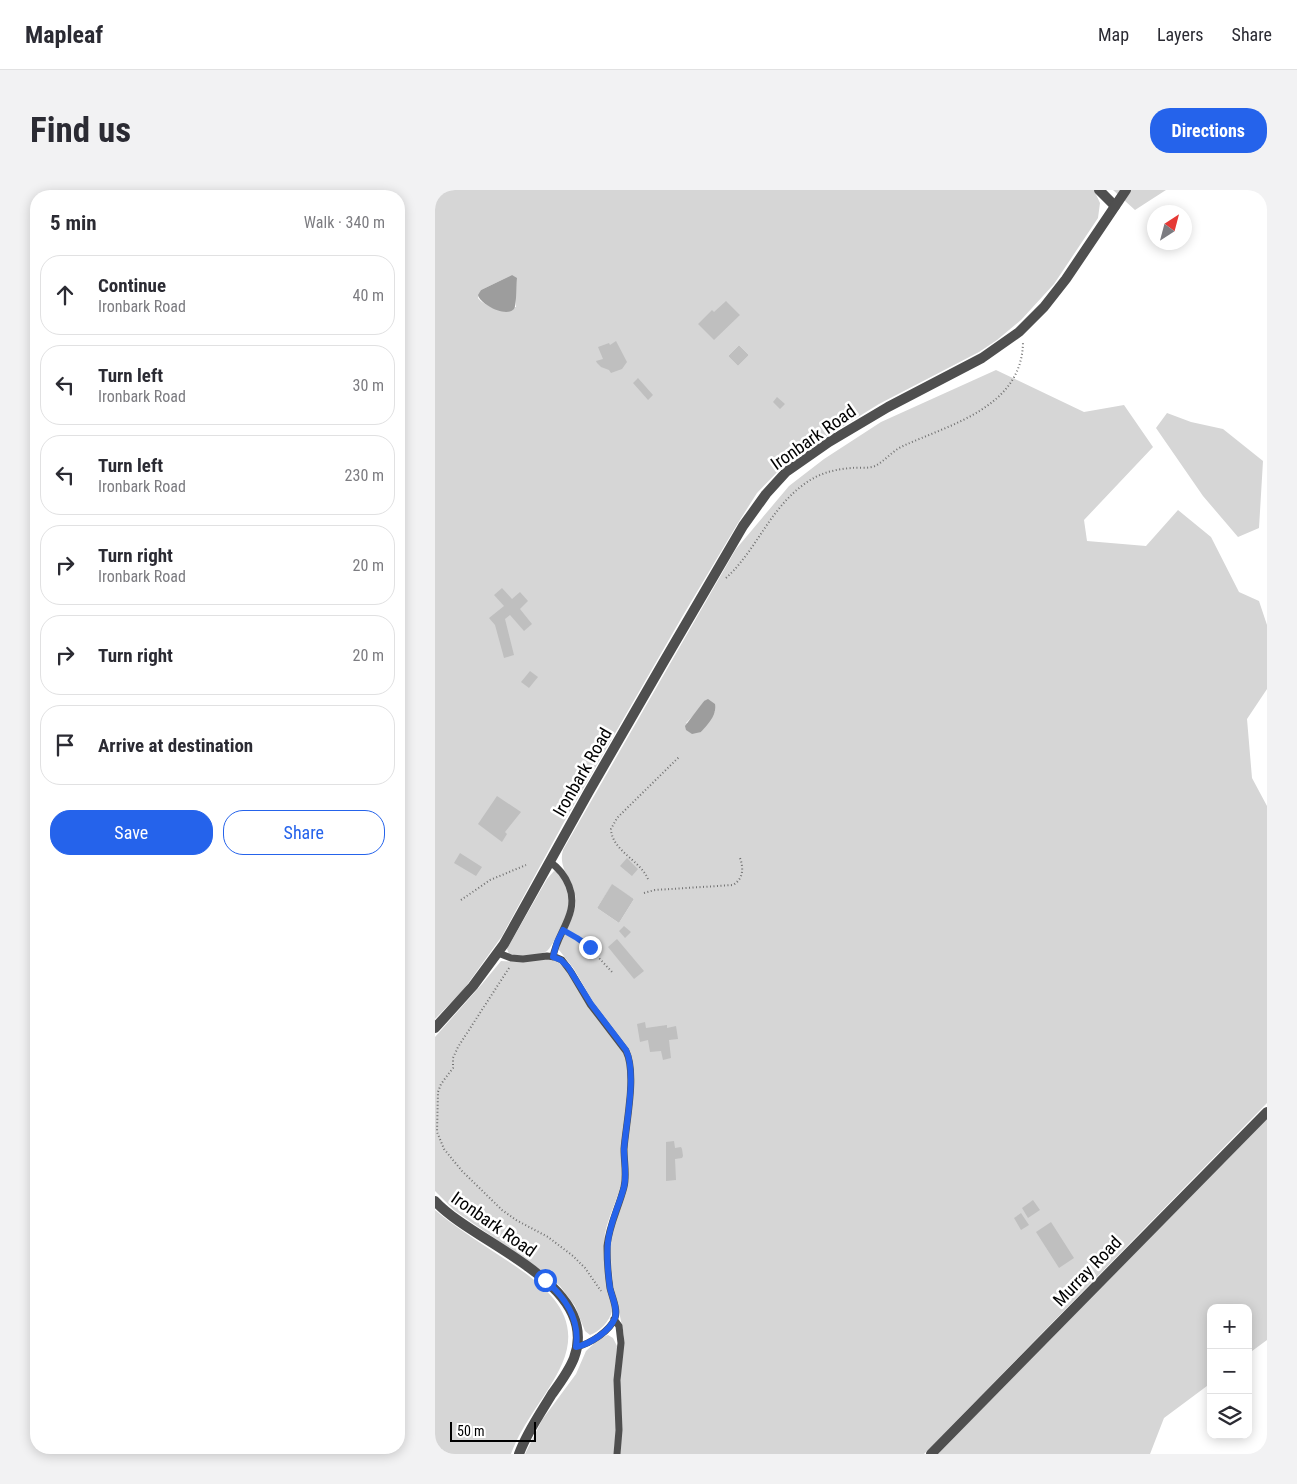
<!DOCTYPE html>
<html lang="en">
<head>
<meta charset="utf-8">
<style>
  :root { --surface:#fff; --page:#f2f2f3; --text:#2b2b33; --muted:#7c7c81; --line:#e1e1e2; --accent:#2563eb }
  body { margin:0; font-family:"Roboto Condensed",sans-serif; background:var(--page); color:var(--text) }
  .controls { position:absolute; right:15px; bottom:15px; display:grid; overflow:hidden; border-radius:10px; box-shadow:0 2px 12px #0003 }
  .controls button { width:45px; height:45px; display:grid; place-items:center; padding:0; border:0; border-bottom:1px solid var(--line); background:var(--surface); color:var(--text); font:25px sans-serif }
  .compass { position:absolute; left:712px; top:15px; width:45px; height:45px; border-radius:50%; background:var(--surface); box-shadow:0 2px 12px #0003; rotate:36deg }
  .scale { position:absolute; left:15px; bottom:12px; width:86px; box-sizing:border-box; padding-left:5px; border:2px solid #000; border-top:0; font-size:14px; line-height:18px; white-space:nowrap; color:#000; -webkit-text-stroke:4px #fff; paint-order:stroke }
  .stop { position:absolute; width:15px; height:15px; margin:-11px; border:4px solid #2563eb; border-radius:50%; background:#fff }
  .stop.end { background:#2563eb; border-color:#fff; box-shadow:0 1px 5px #0008 }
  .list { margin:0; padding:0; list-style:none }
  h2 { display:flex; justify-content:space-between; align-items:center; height:65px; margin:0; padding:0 20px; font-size:21px }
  h2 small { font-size:16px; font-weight:400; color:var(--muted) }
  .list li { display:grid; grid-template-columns:32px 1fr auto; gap:15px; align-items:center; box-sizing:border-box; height:80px; margin:0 10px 10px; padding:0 10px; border:1px solid var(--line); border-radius:20px }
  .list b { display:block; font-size:19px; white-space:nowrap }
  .list p { margin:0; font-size:16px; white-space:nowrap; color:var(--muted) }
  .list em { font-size:16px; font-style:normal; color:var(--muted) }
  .actions { display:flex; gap:10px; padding:15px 20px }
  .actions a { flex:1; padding:11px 0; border:1px solid var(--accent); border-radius:20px; text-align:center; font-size:18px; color:var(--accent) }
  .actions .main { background:var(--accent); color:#fff }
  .icon { flex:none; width:28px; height:28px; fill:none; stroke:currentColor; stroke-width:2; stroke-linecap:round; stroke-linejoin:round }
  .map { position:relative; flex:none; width:832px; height:1264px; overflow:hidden; border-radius:20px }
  header { display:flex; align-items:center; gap:30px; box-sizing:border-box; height:70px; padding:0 25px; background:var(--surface); border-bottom:1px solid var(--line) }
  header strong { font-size:24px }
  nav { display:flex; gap:28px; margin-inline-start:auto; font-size:18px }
  .intro { display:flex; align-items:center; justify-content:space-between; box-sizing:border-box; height:120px; padding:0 30px }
  h1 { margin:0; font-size:35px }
  .button { padding:12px 22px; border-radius:20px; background:var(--accent); color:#fff; font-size:18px; font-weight:700 }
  main { display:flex; gap:30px; padding:0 30px }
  aside { flex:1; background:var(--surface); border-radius:20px; box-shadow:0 2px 12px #0003 }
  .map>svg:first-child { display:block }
  .green { fill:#d6d6d6; fill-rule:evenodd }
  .water { fill:#9d9d9d }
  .building { fill:#bfbfbf }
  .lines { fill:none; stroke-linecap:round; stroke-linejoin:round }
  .path { stroke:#717171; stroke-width:2; stroke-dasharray:1 2.5; stroke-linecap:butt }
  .service { stroke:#4f4f4f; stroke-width:7 }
  .minor { stroke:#4f4f4f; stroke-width:10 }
  .tertiary { stroke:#4f4f4f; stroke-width:10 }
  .route { stroke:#2563eb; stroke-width:6 }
  .labels { text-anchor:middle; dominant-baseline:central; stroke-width:5; stroke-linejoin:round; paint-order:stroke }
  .street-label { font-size:18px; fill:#000; stroke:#fff }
</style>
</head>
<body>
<header>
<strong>Mapleaf</strong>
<nav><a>Map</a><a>Layers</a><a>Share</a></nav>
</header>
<div class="intro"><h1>Find us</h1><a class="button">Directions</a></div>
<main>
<aside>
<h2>5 min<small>Walk · 340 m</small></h2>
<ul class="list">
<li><svg class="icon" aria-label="ahead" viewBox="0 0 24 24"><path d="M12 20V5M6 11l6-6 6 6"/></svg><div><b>Continue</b><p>Ironbark Road</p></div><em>40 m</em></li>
<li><svg class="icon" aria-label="left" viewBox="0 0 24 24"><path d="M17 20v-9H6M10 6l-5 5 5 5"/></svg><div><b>Turn left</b><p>Ironbark Road</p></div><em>30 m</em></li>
<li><svg class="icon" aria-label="left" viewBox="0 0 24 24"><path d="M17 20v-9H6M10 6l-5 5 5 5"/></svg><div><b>Turn left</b><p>Ironbark Road</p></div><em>230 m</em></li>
<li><svg class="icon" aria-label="right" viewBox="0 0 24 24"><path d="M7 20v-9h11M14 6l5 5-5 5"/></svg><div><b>Turn right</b><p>Ironbark Road</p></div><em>20 m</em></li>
<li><svg class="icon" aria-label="right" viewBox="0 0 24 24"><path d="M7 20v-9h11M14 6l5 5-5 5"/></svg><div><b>Turn right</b></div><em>20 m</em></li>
<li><svg class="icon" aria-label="arrive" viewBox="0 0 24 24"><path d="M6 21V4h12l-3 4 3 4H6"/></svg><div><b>Arrive at destination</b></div></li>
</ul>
<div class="actions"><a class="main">Save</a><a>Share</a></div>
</aside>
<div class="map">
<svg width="832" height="1264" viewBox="0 0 832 1264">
  <rect width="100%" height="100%" fill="#fff"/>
  <path class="green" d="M0,0H659L665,13L663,28L619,94L586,130L562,150L544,162L444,214L381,253L351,273L322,303L303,333L247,427L129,632L67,746L29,799L0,829ZM77,85L81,99V117C66,117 53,120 43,108L46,100ZM304,155L314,165L303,176L293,166Z
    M678,0H731L700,20Z
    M561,180L649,222L689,215L718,257L649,330L652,351L711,356L743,320L776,347L804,402L824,411L832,435V499L812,529L817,588L832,616V913L489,1264H185L187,1235L185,1195L189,1145L178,1094L175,1057L191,964L197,910L198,873L193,860L158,812L139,779L124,760C125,743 140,729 141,712C141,692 122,680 128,660L301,359L354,296L389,269L446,232ZM269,511L280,521L266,542L251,533L262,522ZM177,695L199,709L184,733L162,718Z
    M732,223L756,232L788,239L828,271L824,338L803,347L768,306L721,238Z
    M119,681L124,683C129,693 136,704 135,716C134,723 117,758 112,761C102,767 84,767 74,764L72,759L112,689Z
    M112,769L125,772L190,862L193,880L187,988C184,1010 170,1030 169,1052C168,1074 176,1099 177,1121C175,1131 164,1142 155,1145L150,1141L140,1116L125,1096L103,1078L20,1021L0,1001V847L47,794L66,771L82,772Z
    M832,928V1150L813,1164V1118H776V1193L729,1228L715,1264H503Z
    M0,1020C19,1036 41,1050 62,1064C101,1090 151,1119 127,1174C113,1205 88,1231 76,1264H0Z
    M173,1145L178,1148L182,1156L180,1182L181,1238L179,1264H90L107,1230L141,1184L151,1161L165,1148Z"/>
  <path class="water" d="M77,85L82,88C81,94 82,115 79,119C71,128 45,114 43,105L46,100Z
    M273,509L280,514C282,525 273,534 266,542L257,544L251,540L250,536L269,511Z"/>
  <path class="building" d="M291,111L305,125L279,150L263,134L277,120L279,122Z
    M181,151L192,172L187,179L176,183L174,180L166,177L162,173L161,171L168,169L163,157L174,153L175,155Z
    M304,155L314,165L303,176L293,166Z
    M203,188L218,205L213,210L198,193Z
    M342,207L350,214L345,219L338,212Z
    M67,398L77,409L85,402L93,411L85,419L97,434L89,441L75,425L70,429L79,465L69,468L60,435L54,428L69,416L59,405Z
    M95,481L103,487L94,498L86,492Z
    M62,606L86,622L70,642L72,644L67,652L43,634Z
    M25,663L47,677L41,686L19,673Z
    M192,668L203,679L197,686L185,676Z
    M177,694L199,709L184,733L162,718Z
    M189,736L196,742L190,748L184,741Z
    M182,749L209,781L199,789L173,757Z
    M210,832L211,838L232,835V838L241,836L243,849L234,850L236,868L228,870L226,861L215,862L213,850L205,852L202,834Z
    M239,951L240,958L246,957L247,959L248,966L247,968L240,969L241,990L231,991V952Z
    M598,1010L605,1020L593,1028L587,1018Z
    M586,1023L594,1035L586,1040L579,1028Z
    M616,1032L639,1068L624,1078L601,1042Z"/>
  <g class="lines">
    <path class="path" d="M291,388C321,361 334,320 368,295C382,284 399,279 417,278C424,277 433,279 440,276C450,271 457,261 468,256C516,234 588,217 588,151
      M213,689C205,670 177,661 176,639L182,628L245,566
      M209,703L220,700L298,695C308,689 309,679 305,668
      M26,710L55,690L91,675
      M135,744L151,754L177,782
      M74,778L23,857L18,868V878L6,894L3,902L2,942L9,959L27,981L67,1020L81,1030L113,1047L138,1066L150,1078L166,1101"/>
    <path class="service" d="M115,672C124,678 130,686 134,696C145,723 122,742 118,767
      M63,763L76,768L88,769L112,766L120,767L127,770L136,782L155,814L191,861C202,883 191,933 189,959C189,972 192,985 189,997C184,1017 174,1035 172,1056C172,1069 173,1084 175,1098C177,1107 183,1119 180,1128C175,1141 155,1154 141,1157
      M179,1129L184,1136L186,1153L182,1190L184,1240L182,1264"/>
    <path class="minor" d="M664,0L680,16
      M496,1264L832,922"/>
    <path class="tertiary" d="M0,838L38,796L69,754L153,603L228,473L308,336L331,304L351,282L394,252L453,217L547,168L584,142L609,117L631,89L691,0
      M0,1011C39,1054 167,1094 139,1168C134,1181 125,1193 117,1204C105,1224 92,1242 84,1264"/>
  </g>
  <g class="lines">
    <path class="route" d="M110,1090C131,1108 145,1129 141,1157C155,1154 175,1141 180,1128C183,1119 177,1107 175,1098C173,1083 171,1067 173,1052C175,1032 184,1016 189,997C192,985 189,972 189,959C191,933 202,883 191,860L156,814L133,777L126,770L118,767L122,752L128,740L142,748L155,757"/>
  </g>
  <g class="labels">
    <g class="street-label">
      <text transform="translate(378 247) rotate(-35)">Ironbark Road</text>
      <text transform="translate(147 582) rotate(-60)">Ironbark Road</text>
      <text transform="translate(59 1034) rotate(35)">Ironbark Road</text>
      <text transform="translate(652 1081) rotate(-46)">Murray Road</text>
    </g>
  </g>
</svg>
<div class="controls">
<button>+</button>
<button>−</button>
<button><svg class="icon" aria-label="layers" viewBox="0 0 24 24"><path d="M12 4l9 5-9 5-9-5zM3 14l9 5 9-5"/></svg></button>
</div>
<svg class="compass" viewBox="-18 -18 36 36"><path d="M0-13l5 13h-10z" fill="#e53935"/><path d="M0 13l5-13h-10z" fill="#7c7c81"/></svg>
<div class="scale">50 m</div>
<div class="stop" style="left:110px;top:1090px"></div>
<div class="stop end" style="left:155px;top:757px"></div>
</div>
</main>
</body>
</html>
